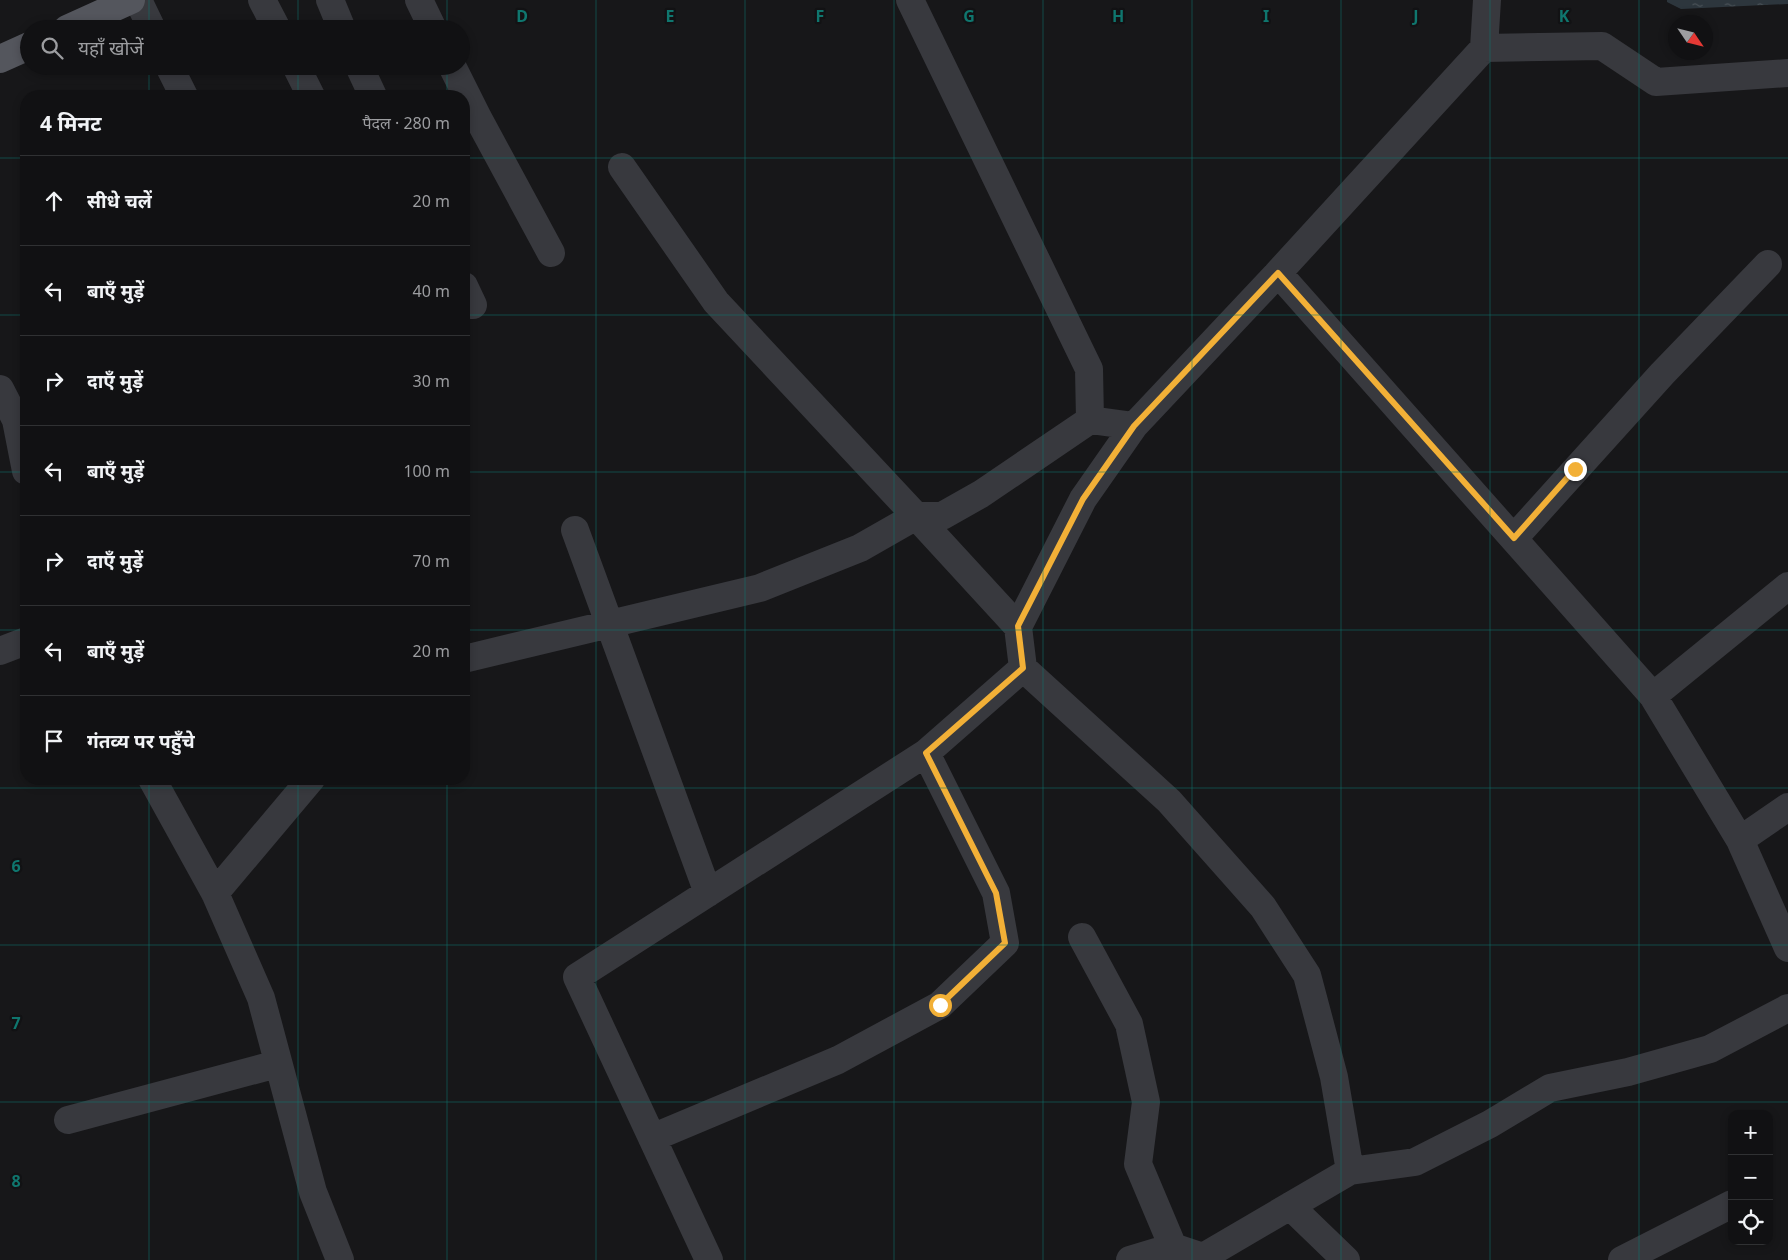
<!DOCTYPE html>
<html lang="hi">
<head>
<meta charset="utf-8">
<style>
  :root { --surface:#111113; --page:#1a1a1c; --text:#f1f3f6; --muted:#9c9da0; --line:#303133 }
  body { margin:0; font-family:"Noto Sans","Noto Sans Devanagari",sans-serif; background:var(--page); color:var(--text) }
  .controls { position:absolute; right:15px; bottom:15px; display:grid; overflow:hidden; border-radius:10px; box-shadow:0 2px 8px #0003 }
  .controls button { width:45px; height:45px; display:grid; place-items:center; padding:0; border:0; border-bottom:1px solid var(--line); background:var(--surface); color:var(--text); font:25px sans-serif }
  .compass { position:absolute; left:1668px; top:15px; width:45px; height:45px; border-radius:50%; background:var(--surface); box-shadow:0 2px 8px #0003; rotate:125deg }
  .stop { position:absolute; width:15px; height:15px; margin:-11px; border:4px solid #f2b037; border-radius:50%; background:#fff }
  .stop.end { background:#f2b037; border-color:#fff; box-shadow:0 1px 5px #0008 }
  .list { margin:0; padding:0; list-style:none }
  h2 { display:flex; justify-content:space-between; align-items:center; height:65px; margin:0; padding:0 20px; font-size:21px }
  h2 small { font-size:16px; font-weight:400; color:var(--muted) }
  .list li { display:grid; grid-template-columns:32px 1fr auto; gap:15px; align-items:center; box-sizing:border-box; height:90px; padding:0 20px; border-top:1px solid var(--line) }
  .list b { display:block; font-size:19px; white-space:nowrap }
  .list em { font-size:16px; font-style:normal; color:var(--muted) }
  .icon { flex:none; width:28px; height:28px; fill:none; stroke:currentColor; stroke-width:2; stroke-linecap:round; stroke-linejoin:round }
  .map { position:relative; flex:none; width:1788px; height:1260px; overflow:hidden }
  .search { position:absolute; background:var(--surface); box-shadow:0 2px 8px #0003; left:20px; top:20px; width:450px; height:55px; display:flex; align-items:center; gap:12px; box-sizing:border-box; padding:0 18px; border-radius:28px; color:var(--muted); font-size:19px }
  .panel { position:absolute; background:var(--surface); box-shadow:0 2px 8px #0003; left:20px; top:90px; width:450px; height:695px; border-radius:20px }
  .map>svg:first-child { display:block }
  .water { fill:url(#water-ripples) }
  .lines { fill:none; stroke-linecap:round; stroke-linejoin:round }
  .minor { stroke:#38393e; stroke-width:28 }
  .primary { stroke:#54565d; stroke-width:28 }
  .route { stroke:#f2b037; stroke-width:6 }
  .grid { fill:none; stroke:#0f766e; stroke-width:1; stroke-opacity:0.55 }
  .grid-label { font-size:16px; text-anchor:middle; font-weight:bold; fill:#0f766e; stroke:#121214; stroke-width:4.5; stroke-linejoin:round; paint-order:stroke }
</style>
</head>
<body>
<div class="map">
<svg width="1788" height="1260" viewBox="0 0 1788 1260">
  <defs>
    <pattern id="water-ripples" width="26" height="14" patternUnits="userSpaceOnUse" patternTransform="scale(1.25)"><rect width="26" height="14" fill="#2d363d"/><path d="M2 4q2-2 4 0t4 0M15 11q2-2 4 0t4 0" fill="none" stroke="#495157"/></pattern>
  </defs>
  <rect width="100%" height="100%" fill="#171719"/>
  <path class="water" d="M1667,0H1788V4L1681,9L1667,2Z"/>
  <g class="lines">
    <path class="minor" d="M138,0L152,29
      M262,0L277,29
      M330,0L342,29
      M419,0L433,29
      M910,0L1089,369L1090,420
      M1484,48L1602,46L1656,82L1788,73
      M169,66L184,96
      M296,66L311,96
      M359,66L373,96
      M452,66L478,118L551,253
      M622,167L716,302L916,516L1018,627
      M1278,273L1653,696L1788,586
      M464,286L473,305
      M0,389L16,420L26,471
      M575,530L708,893
      M1514,538L1662,374L1768,264
      M0,651L26,641
      M464,659L760,588L860,548L916,516H942L981,494L1090,420L1134,426
      M1023,668L1169,801L1263,907L1307,975L1334,1077L1350,1171
      M1653,696L1740,840L1788,948
      M152,779L215,893L261,998L313,1192L340,1260
      M1740,840L1788,807
      M215,893L311,779
      M1082,937L1129,1024L1146,1102L1138,1164L1173,1247L1203,1257L1350,1171L1415,1162L1490,1124L1550,1088L1628,1072L1710,1049L1788,1008
      M68,1120L277,1064
      M652,1138L838,1060L940,1005L1005,943L996,893L926,753
      M1290,1206L1346,1260
      M709,1260L577,977L926,753L1023,668L1018,627L1083,499L1134,426L1278,273L1484,48L1487,0
      M1130,1260L1173,1247
      M1622,1260L1732,1204"/>
    <path class="primary" d="M67,29L131,0
      M0,59L29,46"/>
  </g>
  <g class="lines">
    <path class="route" d="M940,1005L1005,943L996,893L926,753L1023,668L1018,626L1083,499L1134,426L1278,273L1514,538L1575,469"/>
  </g>
  <path class="grid" d="M149,0V29M298,0V29M447,0V29M596,0V1260M745,0V1260M894,0V1260M1043,0V1260M1192,0V1260M1341,0V1260M1490,0V1260M1639,0V1260M149,66V96M298,66V96M447,66V96M0,158H26M464,158H1788M0,315H26M464,315H1788M0,472H26M464,472H1788M0,630H26M464,630H1788M149,779V1260M298,779V1260M447,779V1260M0,788H1788M0,945H1788M0,1102H1788"/>
  <g class="grid-label">
    <text x="522" y="22">D</text>
    <text x="670" y="22">E</text>
    <text x="820" y="22">F</text>
    <text x="969" y="22">G</text>
    <text x="1118" y="22">H</text>
    <text x="1266" y="22">I</text>
    <text x="1416" y="22">J</text>
    <text x="1564" y="22">K</text>
    <text x="16" y="872">6</text>
    <text x="16" y="1029">7</text>
    <text x="16" y="1187">8</text>
  </g>
</svg>
<div class="controls">
<button>+</button>
<button>−</button>
<button><svg class="icon" aria-label="locate" viewBox="0 0 24 24"><circle cx="12" cy="12" r="6"/><path d="M12 2v4M12 18v4M2 12h4M18 12h4"/></svg></button>
</div>
<svg class="compass" viewBox="-18 -18 36 36"><path d="M0-13l5 13h-10z" fill="#e53935"/><path d="M0 13l5-13h-10z" fill="#9c9da0"/></svg>
<div class="stop" style="left:940px;top:1005px"></div>
<div class="stop end" style="left:1575px;top:469px"></div>
<div class="search"><svg class="icon" aria-label="search" viewBox="0 0 24 24"><circle cx="10" cy="10" r="6"/><path d="M15 15l6 6"/></svg>यहाँ खोजें</div>
<section class="panel">
<h2>4 मिनट<small>पैदल · 280 m</small></h2>
<ul class="list">
<li><svg class="icon" aria-label="ahead" viewBox="0 0 24 24"><path d="M12 20V5M6 11l6-6 6 6"/></svg><div><b>सीधे चलें</b></div><em>20 m</em></li>
<li><svg class="icon" aria-label="left" viewBox="0 0 24 24"><path d="M17 20v-9H6M10 6l-5 5 5 5"/></svg><div><b>बाएँ मुड़ें</b></div><em>40 m</em></li>
<li><svg class="icon" aria-label="right" viewBox="0 0 24 24"><path d="M7 20v-9h11M14 6l5 5-5 5"/></svg><div><b>दाएँ मुड़ें</b></div><em>30 m</em></li>
<li><svg class="icon" aria-label="left" viewBox="0 0 24 24"><path d="M17 20v-9H6M10 6l-5 5 5 5"/></svg><div><b>बाएँ मुड़ें</b></div><em>100 m</em></li>
<li><svg class="icon" aria-label="right" viewBox="0 0 24 24"><path d="M7 20v-9h11M14 6l5 5-5 5"/></svg><div><b>दाएँ मुड़ें</b></div><em>70 m</em></li>
<li><svg class="icon" aria-label="left" viewBox="0 0 24 24"><path d="M17 20v-9H6M10 6l-5 5 5 5"/></svg><div><b>बाएँ मुड़ें</b></div><em>20 m</em></li>
<li><svg class="icon" aria-label="arrive" viewBox="0 0 24 24"><path d="M6 21V4h12l-3 4 3 4H6"/></svg><div><b>गंतव्य पर पहुँचे</b></div></li>
</ul>
</section>
</div>
</body>
</html>
